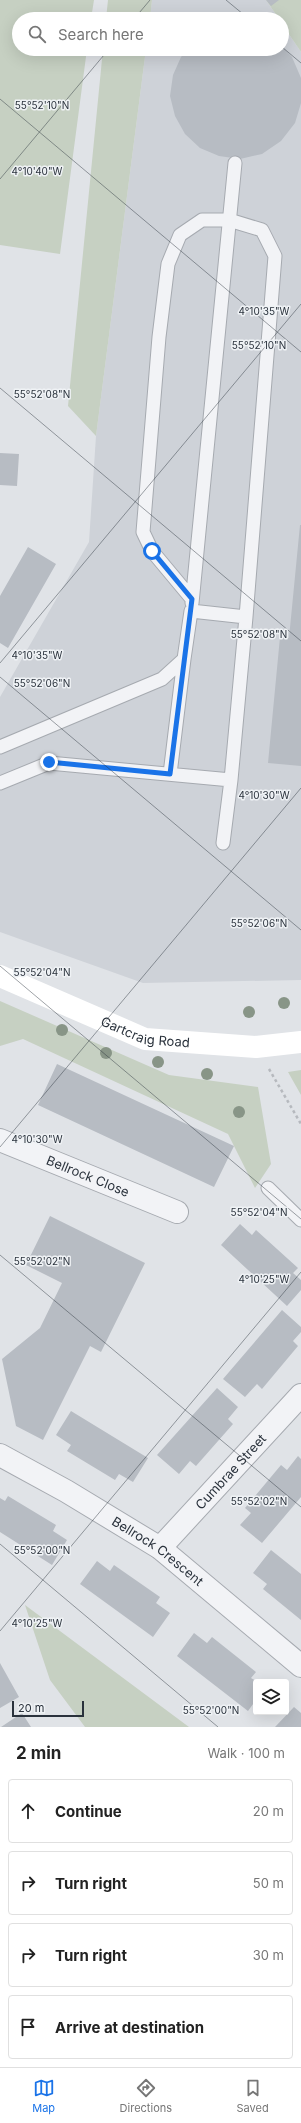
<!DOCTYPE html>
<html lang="en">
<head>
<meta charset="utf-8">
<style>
  :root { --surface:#fff; --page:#f6f6f6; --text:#222; --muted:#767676; --line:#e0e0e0; --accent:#1a73e8 }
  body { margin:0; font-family:Inter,sans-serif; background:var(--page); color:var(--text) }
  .controls { position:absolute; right:12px; bottom:12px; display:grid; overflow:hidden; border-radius:4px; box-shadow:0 4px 16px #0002 }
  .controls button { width:36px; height:36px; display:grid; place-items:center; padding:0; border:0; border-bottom:1px solid var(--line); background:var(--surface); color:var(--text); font:20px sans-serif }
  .scale { position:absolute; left:12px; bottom:10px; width:72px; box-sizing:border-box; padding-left:4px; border:2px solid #2a323c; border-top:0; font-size:11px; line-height:14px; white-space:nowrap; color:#2a323c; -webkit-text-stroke:3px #eff2f5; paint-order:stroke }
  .stop { position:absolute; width:12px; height:12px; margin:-9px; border:3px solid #1a73e8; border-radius:50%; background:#fff }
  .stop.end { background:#1a73e8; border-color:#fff; box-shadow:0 1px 4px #0008 }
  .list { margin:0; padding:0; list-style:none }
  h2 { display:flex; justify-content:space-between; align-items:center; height:52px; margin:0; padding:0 16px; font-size:17px }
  h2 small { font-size:13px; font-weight:400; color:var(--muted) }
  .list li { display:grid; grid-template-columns:26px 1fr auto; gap:12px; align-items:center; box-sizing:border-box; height:64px; margin:0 8px 8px; padding:0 8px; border:1px solid var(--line); border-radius:4px }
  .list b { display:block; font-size:15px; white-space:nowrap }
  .list em { font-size:13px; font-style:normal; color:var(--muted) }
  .icon { flex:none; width:22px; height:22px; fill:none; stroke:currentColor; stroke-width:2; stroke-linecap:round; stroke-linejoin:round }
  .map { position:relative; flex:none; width:301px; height:1727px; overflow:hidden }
  .search { position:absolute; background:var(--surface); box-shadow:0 4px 16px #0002; left:12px; right:12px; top:12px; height:44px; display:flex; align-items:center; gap:10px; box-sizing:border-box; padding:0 14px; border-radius:22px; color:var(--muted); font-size:15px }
  .sheet { height:340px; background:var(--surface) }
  nav { display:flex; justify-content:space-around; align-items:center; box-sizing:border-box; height:56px; border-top:1px solid var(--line); background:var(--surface); font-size:11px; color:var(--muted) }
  nav a { display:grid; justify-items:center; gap:2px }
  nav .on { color:var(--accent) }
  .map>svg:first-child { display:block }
  .built { fill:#ced2d8 }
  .green { fill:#c6d0c2 }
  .building { fill:#b7bcc3 }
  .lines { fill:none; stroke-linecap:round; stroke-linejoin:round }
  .lane-casing { stroke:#a6aab0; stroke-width:15 }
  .street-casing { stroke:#a6aab0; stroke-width:24 }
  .path { stroke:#b6b9be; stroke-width:2.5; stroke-dasharray:3 3; stroke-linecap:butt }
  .lane { stroke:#f2f3f6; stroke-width:13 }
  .street { stroke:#f2f3f6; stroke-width:22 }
  .secondary { stroke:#fff; stroke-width:22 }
  .tree { fill:#889587 }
  .route { stroke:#1a73e8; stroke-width:5 }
  .ticks { fill:none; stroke:#2a323c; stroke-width:1; stroke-opacity:0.45 }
  .labels { text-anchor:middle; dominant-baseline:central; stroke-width:3; stroke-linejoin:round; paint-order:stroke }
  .street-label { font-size:13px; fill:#2a323c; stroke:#eff2f5 }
  .ticks-label { font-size:10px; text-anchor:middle; fill:#2a323c; stroke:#eff2f5; stroke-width:3; stroke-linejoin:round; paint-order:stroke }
</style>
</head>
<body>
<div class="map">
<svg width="301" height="1727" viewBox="0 0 301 1727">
  <rect width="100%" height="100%" fill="#e0e3e7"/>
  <path class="built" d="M152,0H266L279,19H150Z
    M282,24L301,52V980L143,983L0,932V697L89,542L96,436L146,49H282Z"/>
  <path class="green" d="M0,0H94L91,19H19V49H87L60,254L0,245Z
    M108,0H152L150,19H106Z
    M266,0H301V52L282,24V19H279Z
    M103,49H146L96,436L68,406Z
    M0,1001L169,1075L258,1087L271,1164L255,1188L228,1134L23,1039L0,1046Z
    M301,1070V1095L288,1072Z
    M25,1605L189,1727H85L50,1680Z"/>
  <path class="building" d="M266,0H279L271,6Z
    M282,46L292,57L301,78V103L295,123L281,141L262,154L240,159L219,156L200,148L185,134L175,116L170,96L173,75L181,57L188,49H282Z
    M0,453L19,454L17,486L0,485Z
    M300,525H301V766L268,763L280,637L289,638Z
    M28,547L56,564L8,648L0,643V596Z
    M57,1064L234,1146L214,1187L38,1105Z
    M50,1216L145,1263L101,1352L90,1346L43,1440L16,1426L2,1359L40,1328L62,1283L26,1265Z
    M240,1224L252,1235L256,1230L298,1268L293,1273L301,1280V1290L287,1306L221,1245Z
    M282,1310L301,1327V1332L293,1341L298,1346L262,1389L257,1384L245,1397L223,1379Z
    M217,1388L238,1407L228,1419L233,1424L196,1466L190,1461L179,1474L157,1455Z
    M71,1411L148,1458L133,1482L119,1474L115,1480L67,1451L71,1445L56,1435Z
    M298,1456L301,1459V1497L262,1543L240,1525L251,1513L245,1508L281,1465L287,1470Z
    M8,1496L56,1525L53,1531L67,1540L52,1565L0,1532V1498L5,1501Z
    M271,1550L301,1574V1620L263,1589L267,1584L253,1573Z
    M97,1561L110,1571L114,1565L160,1597L156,1603L170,1613L153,1637L80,1584Z
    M194,1633L207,1643L212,1637L256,1672L251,1678L256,1681V1700L248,1711L177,1656Z
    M0,1663L19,1697L0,1708Z
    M294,1707L301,1713V1727H275Z
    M22,1713L31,1727H1Z"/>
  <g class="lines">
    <defs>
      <path id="lane" d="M192,599L152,551L143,532L159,337L168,264L180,235L202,220H229L262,230L275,256L246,617
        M192,603L235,163
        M0,747L162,679L184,659L191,611L246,617L231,780L49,763L0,783
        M170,774L184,659
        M223,843L231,780
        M268,1188L301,1220"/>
      <g id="street">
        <path id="s1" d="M0,1140L177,1212"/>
        <path id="s2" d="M0,1455L66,1491L160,1548L301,1666"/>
        <path id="s3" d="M160,1548L301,1395"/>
      </g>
    </defs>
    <use href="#lane" class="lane-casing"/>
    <use href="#street" class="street-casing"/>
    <path class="path" d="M269,1069L301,1124"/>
    <use href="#lane" class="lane"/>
    <use href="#street" class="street"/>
    <path class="secondary" id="s4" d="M0,976L145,1039L256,1047L301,1042"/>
  </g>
  <g class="tree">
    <circle cx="284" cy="1003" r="6"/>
    <circle cx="249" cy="1012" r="6"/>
    <circle cx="62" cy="1030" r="6"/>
    <circle cx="106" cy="1053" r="6"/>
    <circle cx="158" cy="1062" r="6"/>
    <circle cx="207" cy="1074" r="6"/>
    <circle cx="239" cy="1112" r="6"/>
  </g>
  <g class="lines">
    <path class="route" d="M49,762L170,774L192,599L152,551"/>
  </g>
  <path class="ticks" d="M226,0L249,19M134,19L150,0M282,47L301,63M0,99L301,352M0,179L109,49M0,388L301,641M0,663L301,304M0,677L301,930M0,966L301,1219M0,1147L301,788M0,1255L301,1507M0,1544L218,1727M0,1631L301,1272"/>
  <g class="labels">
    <g class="street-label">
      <text stroke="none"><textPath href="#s4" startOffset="157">Gartcraig Road</textPath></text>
      <text stroke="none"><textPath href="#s1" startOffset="95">Bellrock Close</textPath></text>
      <text stroke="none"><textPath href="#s3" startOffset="104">Cumbrae Street</textPath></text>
      <text stroke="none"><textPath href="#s2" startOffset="185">Bellrock Crescent</textPath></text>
    </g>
  </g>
  <g class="ticks-label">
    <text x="42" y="109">55°52'10"N</text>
    <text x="37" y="175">4°10'40"W</text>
    <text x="264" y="315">4°10'35"W</text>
    <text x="259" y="349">55°52'10"N</text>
    <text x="42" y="398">55°52'08"N</text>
    <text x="259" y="638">55°52'08"N</text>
    <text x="37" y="659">4°10'35"W</text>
    <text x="42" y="687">55°52'06"N</text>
    <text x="264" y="799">4°10'30"W</text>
    <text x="259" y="927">55°52'06"N</text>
    <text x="42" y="976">55°52'04"N</text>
    <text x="37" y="1143">4°10'30"W</text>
    <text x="259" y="1216">55°52'04"N</text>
    <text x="42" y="1265">55°52'02"N</text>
    <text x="264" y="1283">4°10'25"W</text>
    <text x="259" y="1505">55°52'02"N</text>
    <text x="42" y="1554">55°52'00"N</text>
    <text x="37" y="1627">4°10'25"W</text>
    <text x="211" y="1714">55°52'00"N</text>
  </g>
</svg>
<div class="controls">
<button><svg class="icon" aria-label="layers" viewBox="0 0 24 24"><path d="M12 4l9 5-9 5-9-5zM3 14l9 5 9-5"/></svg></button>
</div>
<div class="scale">20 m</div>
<div class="stop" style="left:152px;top:551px"></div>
<div class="stop end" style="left:49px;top:762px"></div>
<div class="search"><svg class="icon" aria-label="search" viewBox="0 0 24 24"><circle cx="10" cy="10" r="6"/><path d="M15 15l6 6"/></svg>Search here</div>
</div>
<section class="sheet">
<h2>2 min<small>Walk · 100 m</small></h2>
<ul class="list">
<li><svg class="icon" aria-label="ahead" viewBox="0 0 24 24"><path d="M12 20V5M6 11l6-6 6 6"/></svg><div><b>Continue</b></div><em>20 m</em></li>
<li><svg class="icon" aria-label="right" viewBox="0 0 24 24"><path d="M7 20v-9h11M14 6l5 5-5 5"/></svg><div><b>Turn right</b></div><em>50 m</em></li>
<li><svg class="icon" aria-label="right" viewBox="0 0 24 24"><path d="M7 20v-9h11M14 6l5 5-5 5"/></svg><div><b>Turn right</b></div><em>30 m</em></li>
<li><svg class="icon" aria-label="arrive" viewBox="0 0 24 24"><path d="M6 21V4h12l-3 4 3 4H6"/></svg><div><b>Arrive at destination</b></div></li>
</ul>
</section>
<nav>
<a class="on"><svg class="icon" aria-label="map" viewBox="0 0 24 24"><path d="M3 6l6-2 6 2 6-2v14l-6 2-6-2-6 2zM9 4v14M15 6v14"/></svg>Map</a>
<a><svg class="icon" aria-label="directions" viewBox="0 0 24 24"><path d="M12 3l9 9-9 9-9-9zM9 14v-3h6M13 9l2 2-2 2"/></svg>Directions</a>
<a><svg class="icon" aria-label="saved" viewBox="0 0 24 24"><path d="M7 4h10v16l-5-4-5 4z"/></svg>Saved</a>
</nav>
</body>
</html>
